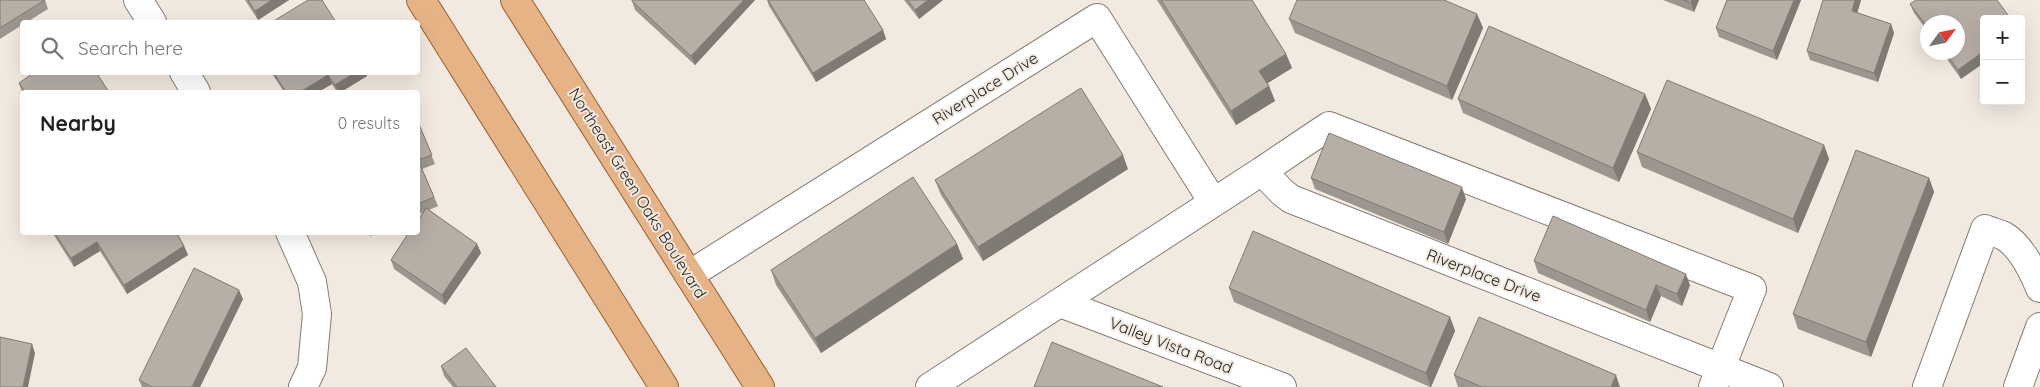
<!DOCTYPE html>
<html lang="en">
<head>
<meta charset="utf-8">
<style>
  :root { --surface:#fff; --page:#f6f6f6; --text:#202124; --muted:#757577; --line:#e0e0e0 }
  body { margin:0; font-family:Quicksand,sans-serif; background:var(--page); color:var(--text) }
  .controls { position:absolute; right:15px; top:15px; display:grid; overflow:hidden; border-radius:5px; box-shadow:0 5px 20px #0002 }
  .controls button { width:45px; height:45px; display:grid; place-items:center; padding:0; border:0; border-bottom:1px solid var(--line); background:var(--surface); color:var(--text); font:25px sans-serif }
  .compass { position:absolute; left:1920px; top:15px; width:45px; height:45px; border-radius:50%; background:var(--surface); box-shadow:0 5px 20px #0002; rotate:57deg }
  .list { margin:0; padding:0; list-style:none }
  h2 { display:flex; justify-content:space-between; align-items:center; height:65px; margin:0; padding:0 20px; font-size:21px }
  h2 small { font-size:16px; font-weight:400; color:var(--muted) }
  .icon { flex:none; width:28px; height:28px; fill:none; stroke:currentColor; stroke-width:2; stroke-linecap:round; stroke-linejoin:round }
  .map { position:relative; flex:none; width:2040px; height:387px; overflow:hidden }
  .search { position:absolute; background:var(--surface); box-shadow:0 5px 20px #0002; left:20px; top:20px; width:400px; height:55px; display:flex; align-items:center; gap:12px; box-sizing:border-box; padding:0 18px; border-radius:5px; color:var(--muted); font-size:19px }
  .panel { position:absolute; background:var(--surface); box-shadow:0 5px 20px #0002; left:20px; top:90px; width:400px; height:145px; border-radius:5px }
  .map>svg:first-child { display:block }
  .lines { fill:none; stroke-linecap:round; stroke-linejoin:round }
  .minor-casing { stroke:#857d75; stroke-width:30 }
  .major-casing { stroke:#996130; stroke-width:30 }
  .minor { stroke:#fff; stroke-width:28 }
  .major { stroke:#e6b387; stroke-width:28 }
  .wall { fill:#9d968f }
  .shaded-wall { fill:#807a74 }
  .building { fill:#b7aea6; stroke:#807a74 }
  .labels { text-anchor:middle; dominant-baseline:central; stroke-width:4; stroke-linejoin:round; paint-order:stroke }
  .street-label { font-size:16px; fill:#2a2623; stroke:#f2e9e0 }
</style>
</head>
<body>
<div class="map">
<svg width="2040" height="387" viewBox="0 0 2040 387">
  <rect width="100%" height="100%" fill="#f2e9e0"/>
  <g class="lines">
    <defs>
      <path id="minor" d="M138,0L152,22
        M184,72L196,92
        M1262,171L1329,126L1752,289L1713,387
        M290,232L312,282L317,314L312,368L303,387
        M689,275L1097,18L1213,202
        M1060,303L1282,387
        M930,387L1262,171L1282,192L1291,199L1769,387
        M1927,387L1985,229C1991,232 1998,233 2004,236C2021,246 2033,271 2040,288
        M2018,387L2040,327"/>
      <path id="major" d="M421,0L664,387
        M515,0L760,387"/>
    </defs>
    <use href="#minor" class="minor-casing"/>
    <use href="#major" class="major-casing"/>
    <use href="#minor" class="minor"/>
    <use href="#major" class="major"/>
  </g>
  <path class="wall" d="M0,0H45L48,9L27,22H22V25L0,39Z
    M245,0H289L258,20Z
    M755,0L695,65L635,10L632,1Z
    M767,0H864L883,30L886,39L816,82L769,6Z
    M904,0H943L919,19Z
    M1157,0H1252L1286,54L1292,68L1267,83L1269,86L1275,101L1236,125Z
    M1663,0H1699L1694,12Z
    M1727,0H1801L1777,60L1719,37L1716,28Z
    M1861,0L1857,13L1891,24L1894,33L1878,82L1810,60L1807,51Z
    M1997,0L1961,79L1942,52H1958L1928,22V32L1914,13L1910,4Z
    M1477,14L1483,28L1452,100L1295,33L1289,19Z
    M271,72H366L367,76L341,92H337L332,84L318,92H284Z
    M19,83L109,92H22Z
    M1645,94L1651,109L1619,182L1463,113L1458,99Z
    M418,122L435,164L422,169L438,206L429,210L477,244L481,253L445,305L394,269L391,260L423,212L418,215Z
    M1824,145L1829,159L1798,233L1642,167L1637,152Z
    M1128,169L983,261L941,195L935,180Z
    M1311,178L1466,199L1448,244L1315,189Z
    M1929,178L1934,192L1871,357L1798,329L1793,314Z
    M52,232H176L184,246L188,255L127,294L100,251L74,267Z
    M369,232H378L370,236Z
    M957,244L963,259L821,353L776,285L771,270Z
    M1534,261L1690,285L1682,306L1661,296L1650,322L1538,273Z
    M1229,288L1450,317L1455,331L1431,387H1430L1234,302Z
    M243,299L200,387H142L139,380Z
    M441,366L496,387H453L444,376Z
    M1454,375L1620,387H1458Z"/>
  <path class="shaded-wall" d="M272,0H289L258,20L255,11Z
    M744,0H755L695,65L691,56Z
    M928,0H943L919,19L915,10Z
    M1692,0H1699L1694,12L1691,3Z
    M1794,0H1801L1777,60L1773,51Z
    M1855,0H1861L1855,20L1852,11Z
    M1477,14L1483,28L1452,100L1447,86Z
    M1891,24L1894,33L1878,82L1874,73Z
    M883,30L886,39L816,82L813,73Z
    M1984,51V63L1961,79L1958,70Z
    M1286,54L1292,68L1265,85L1259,71Z
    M356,72H366L367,76L341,92H338L335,85Z
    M328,75L332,84L318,92H300Z
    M1269,86L1275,101L1236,125L1231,111Z
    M1645,94L1651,109L1619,182L1613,168Z
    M1824,145L1829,159L1798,233L1793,219Z
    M1123,155L1128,169L983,261L978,247Z
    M1929,178L1934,192L1871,357L1866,342Z
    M1462,187L1466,199L1448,244L1444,232Z
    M97,242L100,251L74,267L71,258Z
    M477,244L481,253L445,305L442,295Z
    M957,244L963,259L821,353L815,338Z
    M184,246L188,255L127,294L124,285Z
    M1686,274L1690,285L1682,306L1677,294Z
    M1656,285L1661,296L1650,322L1646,310Z
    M239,290L243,299L200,387H192Z
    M1450,317L1455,331L1431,387L1426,373Z
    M32,344L35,353L28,387H23Z
    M1616,375L1620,387H1611Z"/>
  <path class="building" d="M0,0H45L0,28Z
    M248,0H272L255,11Z
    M308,0H322L336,22H272Z
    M632,0H744L691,56L632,1Z
    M768,0H864L883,30L813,73Z
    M908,0H928L915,10Z
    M1161,0H1252L1286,54L1259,71L1269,86L1231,111Z
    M1297,0H1444L1477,14L1447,86L1289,19Z
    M1684,0H1692L1691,3Z
    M1727,0H1794L1773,51L1716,28Z
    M1823,0H1855L1852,11L1891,24L1874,73L1807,51Z
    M1916,0H1997L2011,19H1984V51L1958,70L1945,52H1958V22H1928V28L1910,4Z
    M1489,26L1645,94L1613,168L1458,99Z
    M35,72H96L109,92H25L19,83Z
    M273,72H356L335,85L328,75L300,92H286Z
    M1667,80L1824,145L1793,219L1637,152Z
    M1081,88L1123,155L978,247L935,180Z
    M418,122L432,155L418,160L434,197L418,204Z
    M1329,133L1462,187L1444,232L1311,178Z
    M1856,150L1929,178L1866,342L1793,314Z
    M913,177L957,244L815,338L771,270Z
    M426,208L477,244L442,295L391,260L409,232H418V221Z
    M1553,216L1686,274L1677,294L1656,285L1646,310L1534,261Z
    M1253,231L1450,317L1426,373L1229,288Z
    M54,232H176L184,246L124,285L97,242L71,258Z
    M194,268L239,290L192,387H152L139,380Z
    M1479,317L1616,375L1611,387H1482L1454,375Z
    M0,337L32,344L23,387H0Z
    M1052,342L1163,387H1034Z
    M466,348L496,387H457L441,366Z"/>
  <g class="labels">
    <g class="street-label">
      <text transform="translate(985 88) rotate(-32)">Riverplace Drive</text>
      <text transform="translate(638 193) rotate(58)">Northeast Green Oaks Boulevard</text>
      <text transform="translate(1484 275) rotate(21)">Riverplace Drive</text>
      <text transform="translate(1171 345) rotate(21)">Valley Vista Road</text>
    </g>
  </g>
</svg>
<div class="controls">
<button>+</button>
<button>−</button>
</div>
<svg class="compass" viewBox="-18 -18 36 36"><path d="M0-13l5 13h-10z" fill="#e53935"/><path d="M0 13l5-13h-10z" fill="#757577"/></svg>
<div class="search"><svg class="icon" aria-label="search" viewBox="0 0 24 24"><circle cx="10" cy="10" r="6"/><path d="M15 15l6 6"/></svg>Search here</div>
<section class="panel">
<h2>Nearby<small>0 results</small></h2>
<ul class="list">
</ul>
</section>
</div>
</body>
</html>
